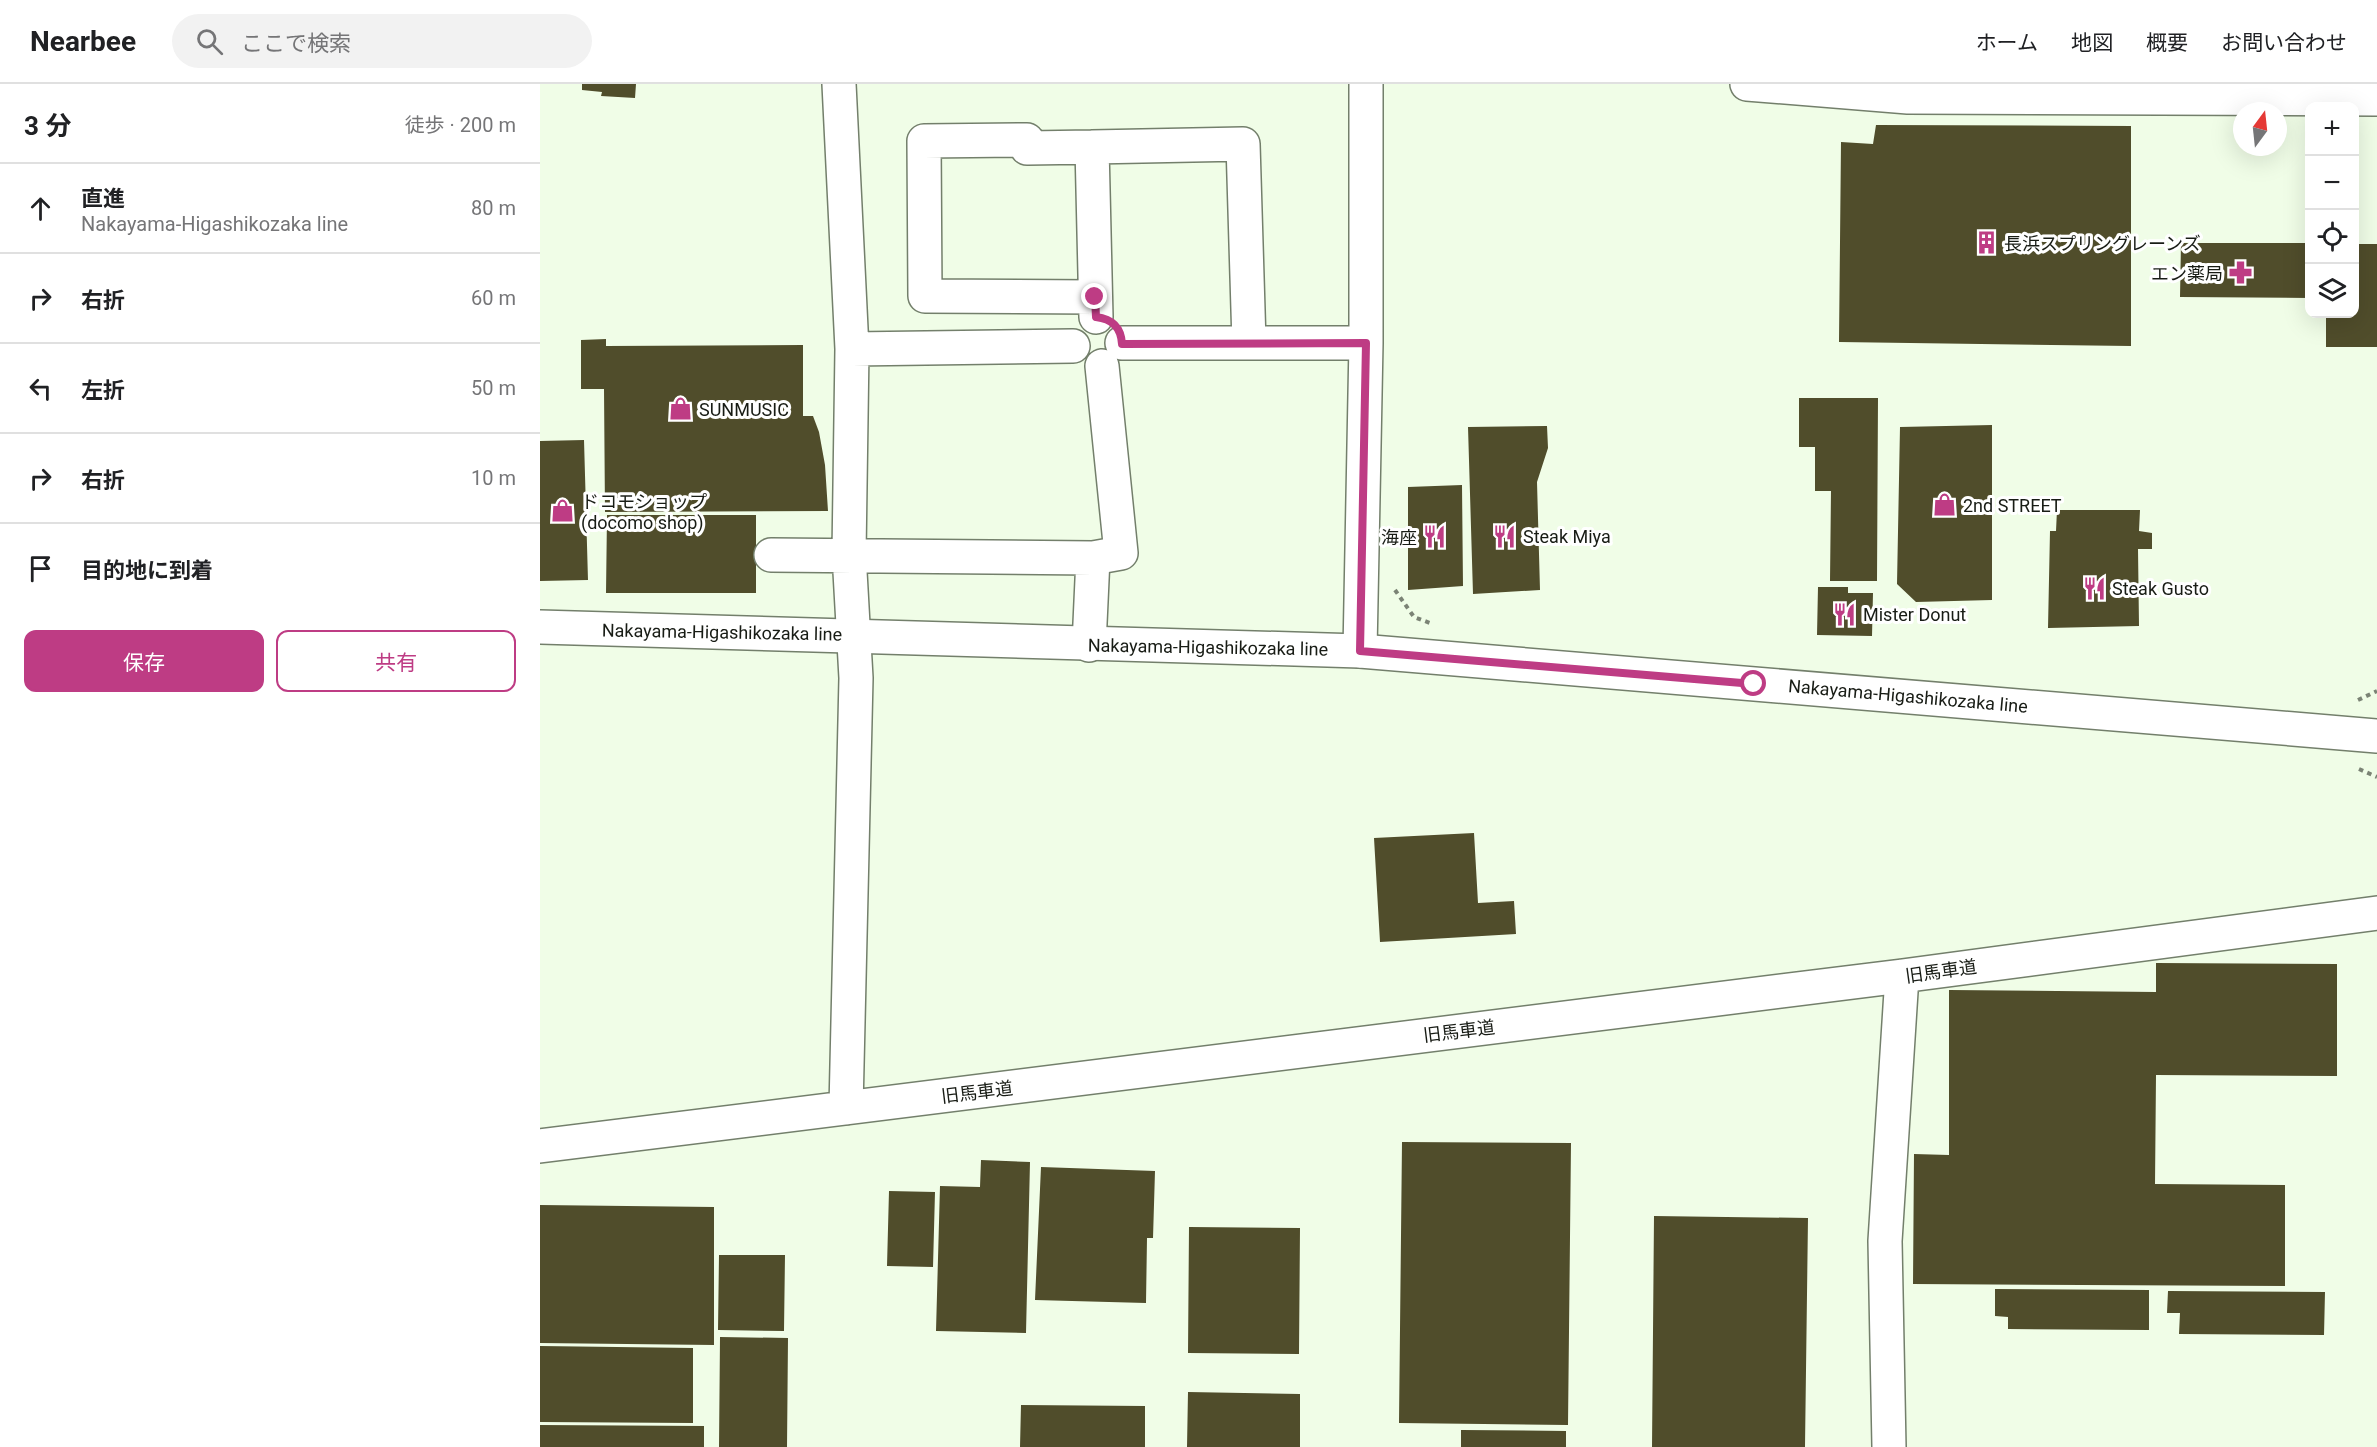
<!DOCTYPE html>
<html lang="ja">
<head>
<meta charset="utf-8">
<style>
  :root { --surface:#fff; --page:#f2f2f2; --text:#202124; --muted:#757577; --line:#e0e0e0; --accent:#be3c84 }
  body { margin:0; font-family:Roboto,"Noto Sans JP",sans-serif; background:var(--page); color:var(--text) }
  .controls { position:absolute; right:18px; top:18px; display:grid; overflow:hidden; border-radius:12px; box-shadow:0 6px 24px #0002 }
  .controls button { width:54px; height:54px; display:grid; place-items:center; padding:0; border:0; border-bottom:2px solid var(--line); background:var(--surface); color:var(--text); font:30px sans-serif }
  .compass { position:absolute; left:1693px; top:18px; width:54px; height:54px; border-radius:50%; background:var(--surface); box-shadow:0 6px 24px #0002; rotate:15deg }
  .stop { position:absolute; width:18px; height:18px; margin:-14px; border:4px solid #be3c84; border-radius:50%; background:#fff }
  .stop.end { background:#be3c84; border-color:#fff; box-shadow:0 2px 6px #0008 }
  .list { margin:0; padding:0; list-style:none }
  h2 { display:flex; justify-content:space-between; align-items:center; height:78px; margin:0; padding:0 24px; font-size:26px }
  h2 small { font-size:20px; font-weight:400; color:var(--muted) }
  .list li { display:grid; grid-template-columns:39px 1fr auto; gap:18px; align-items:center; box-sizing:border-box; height:90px; padding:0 24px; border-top:2px solid var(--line) }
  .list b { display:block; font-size:22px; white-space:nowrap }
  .list p { margin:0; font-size:20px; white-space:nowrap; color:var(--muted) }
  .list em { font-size:20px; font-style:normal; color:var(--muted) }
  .actions { display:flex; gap:12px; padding:18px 24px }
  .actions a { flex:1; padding:14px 0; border:2px solid var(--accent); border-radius:12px; text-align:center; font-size:21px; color:var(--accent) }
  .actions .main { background:var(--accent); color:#fff }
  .icon { flex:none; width:33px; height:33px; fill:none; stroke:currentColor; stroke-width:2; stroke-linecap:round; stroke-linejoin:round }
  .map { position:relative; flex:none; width:1837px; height:1363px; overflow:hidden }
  header { display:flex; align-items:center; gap:36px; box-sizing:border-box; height:84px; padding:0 30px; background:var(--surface); border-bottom:2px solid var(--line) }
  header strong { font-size:28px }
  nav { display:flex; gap:33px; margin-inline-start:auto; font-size:21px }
  .search { width:420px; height:54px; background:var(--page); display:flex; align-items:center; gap:15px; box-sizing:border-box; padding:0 21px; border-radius:33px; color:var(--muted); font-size:22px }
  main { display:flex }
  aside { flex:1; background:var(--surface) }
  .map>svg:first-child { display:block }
  .building { fill:#504d2b }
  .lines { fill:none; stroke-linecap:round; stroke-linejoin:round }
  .minor-casing { stroke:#737f6b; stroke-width:36 }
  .major-casing { stroke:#737f6b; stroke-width:36 }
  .path { stroke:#7b8375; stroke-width:4; stroke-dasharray:4.5 4.5; stroke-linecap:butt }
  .minor { stroke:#fff; stroke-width:33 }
  .major { stroke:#fff; stroke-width:33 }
  .route { stroke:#be3c84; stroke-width:8 }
  .labels { text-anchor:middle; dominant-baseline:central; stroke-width:6; stroke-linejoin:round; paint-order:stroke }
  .poi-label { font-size:18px; fill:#181c15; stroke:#fff; text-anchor:start }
  .street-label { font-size:18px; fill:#181c15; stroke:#fff }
</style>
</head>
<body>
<header>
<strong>Nearbee</strong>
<div class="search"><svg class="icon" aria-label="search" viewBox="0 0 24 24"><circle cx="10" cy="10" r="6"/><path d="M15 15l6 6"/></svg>ここで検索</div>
<nav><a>ホーム</a><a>地図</a><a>概要</a><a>お問い合わせ</a></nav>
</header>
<main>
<aside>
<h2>3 分<small>徒歩 · 200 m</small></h2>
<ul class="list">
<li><svg class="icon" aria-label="ahead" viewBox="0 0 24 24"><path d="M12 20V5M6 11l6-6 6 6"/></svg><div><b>直進</b><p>Nakayama-Higashikozaka line</p></div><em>80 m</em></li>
<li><svg class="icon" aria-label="right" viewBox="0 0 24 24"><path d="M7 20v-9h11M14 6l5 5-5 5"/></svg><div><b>右折</b></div><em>60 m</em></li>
<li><svg class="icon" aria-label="left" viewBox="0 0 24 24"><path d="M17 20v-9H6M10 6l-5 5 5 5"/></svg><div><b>左折</b></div><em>50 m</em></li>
<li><svg class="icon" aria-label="right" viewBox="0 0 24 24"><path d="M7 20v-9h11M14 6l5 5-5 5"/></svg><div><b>右折</b></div><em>10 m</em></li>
<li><svg class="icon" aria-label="arrive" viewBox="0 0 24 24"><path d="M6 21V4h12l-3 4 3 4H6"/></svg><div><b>目的地に到着</b></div></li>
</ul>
<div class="actions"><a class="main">保存</a><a>共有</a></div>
</aside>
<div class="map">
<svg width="1837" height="1363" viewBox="0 0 1837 1363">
  <rect width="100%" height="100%" fill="#f0fde7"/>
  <path class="building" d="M42,0H96L95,14L61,12L62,8L42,6Z
    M1336,41L1591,42V262L1299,258L1301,58L1333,60Z
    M1641,159H1770V214L1640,213Z
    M1814,160H1837V263H1786V230H1814Z
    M66,255V262L263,261V332H273L279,348L285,381L288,427L65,428L64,305H41V256Z
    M1259,314H1338L1337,497H1290L1291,407H1275V363H1259Z
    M1452,341V516L1376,518L1357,500L1360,343Z
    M1007,342L1008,364L997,398L1000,506L933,510L928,343Z
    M44,356L48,496L0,497V357Z
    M922,401L923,502L868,506V403Z
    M1517,426H1600L1599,447L1612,449V465H1598L1599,542L1508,544L1510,447H1516Z
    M67,431H216V509H66Z
    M1278,503H1308V509H1333L1332,552L1277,551Z
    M934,749L938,819L974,817L976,850L840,858L834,754Z
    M1616,879L1797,880V992L1616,991L1615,1100L1745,1101V1202L1373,1200L1374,1070L1409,1071V906L1616,908Z
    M862,1058L1031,1059L1028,1341L859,1339Z
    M441,1076L490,1078L486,1249L396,1247L400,1102L440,1103Z
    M501,1083L615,1087L613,1154H607L606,1219L495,1216Z
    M349,1107L395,1108L393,1183L347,1182Z
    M0,1121L174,1123V1261L0,1259Z
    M1114,1132L1268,1134L1265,1363H1112Z
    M649,1143L760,1144L759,1270L648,1269Z
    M179,1171H245L244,1247L178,1246Z
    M1455,1205L1609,1206V1246L1468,1245V1233L1455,1232Z
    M1628,1207L1785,1208L1784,1251L1639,1250L1640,1229H1627Z
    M180,1253L248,1254L247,1363H179Z
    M0,1262L153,1264V1339L0,1338Z
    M648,1308L760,1310V1363H647Z
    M481,1321L605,1322V1363H480Z
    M0,1341L164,1342V1363H0Z
    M921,1346L1026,1347V1363H921Z"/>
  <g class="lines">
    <defs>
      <path id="minor" d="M299,0L312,265L309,470L316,594L306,1024
        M1207,0L1368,13L1837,15
        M552,63L703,60L709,259
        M555,213L385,212L384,57L487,56V64L552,63L556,233
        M582,259H826
        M312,265L533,262
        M231,471L553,474L581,469L562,282
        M549,561L553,474
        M820,567L826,259V0
        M0,1062L1362,892L1837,829
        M1349,1363L1345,1157L1362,892"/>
      <path id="major" d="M0,543L820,567L1837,652"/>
    </defs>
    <use href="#minor" class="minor-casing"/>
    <use href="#major" class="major-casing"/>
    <path class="path" d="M855,506L874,533L890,539
      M1818,616L1837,607
      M1819,685L1837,693"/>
    <use href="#minor" class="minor"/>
    <use href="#major" class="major"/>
  </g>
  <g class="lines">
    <path class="route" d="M555,213L556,233C572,235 581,243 582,260L826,259L820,567L1214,600"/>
  </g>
  <defs>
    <symbol id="building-bare" viewBox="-9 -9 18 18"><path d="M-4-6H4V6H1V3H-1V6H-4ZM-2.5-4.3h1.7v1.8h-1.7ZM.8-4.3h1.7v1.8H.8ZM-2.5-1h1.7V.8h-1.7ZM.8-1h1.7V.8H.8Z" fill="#be3c84" stroke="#fff" stroke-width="2.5" paint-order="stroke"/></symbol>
    <symbol id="pharmacy-bare" viewBox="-9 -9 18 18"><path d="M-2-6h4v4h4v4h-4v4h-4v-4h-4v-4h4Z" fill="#be3c84" stroke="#fff" stroke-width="2.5" paint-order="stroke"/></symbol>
    <symbol id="shop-bare" viewBox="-9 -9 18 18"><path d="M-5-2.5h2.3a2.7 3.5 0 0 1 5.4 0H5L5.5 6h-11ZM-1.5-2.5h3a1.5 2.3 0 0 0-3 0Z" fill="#be3c84" stroke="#fff" stroke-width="2.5" paint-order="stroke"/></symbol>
    <symbol id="restaurant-bare" viewBox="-9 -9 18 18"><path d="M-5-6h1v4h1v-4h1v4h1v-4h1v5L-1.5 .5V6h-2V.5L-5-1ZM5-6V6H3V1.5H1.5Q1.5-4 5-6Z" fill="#be3c84" stroke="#fff" stroke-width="2.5" paint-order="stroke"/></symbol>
  </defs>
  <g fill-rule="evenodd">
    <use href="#building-bare" x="1430" y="142" width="33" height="33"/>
    <use href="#pharmacy-bare" x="1684" y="172" width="33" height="33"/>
    <use href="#shop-bare" x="124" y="308" width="33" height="33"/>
    <use href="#shop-bare" x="1388" y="404" width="33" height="33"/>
    <use href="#shop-bare" x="6" y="410" width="33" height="33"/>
    <use href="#restaurant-bare" x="948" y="436" width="33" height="33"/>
    <use href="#restaurant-bare" x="878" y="436" width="33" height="33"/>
    <use href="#restaurant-bare" x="1538" y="488" width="33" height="33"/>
    <use href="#restaurant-bare" x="1288" y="514" width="33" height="33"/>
  </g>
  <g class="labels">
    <g class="poi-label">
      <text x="1464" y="159">長浜スプリングレーンズ</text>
      <text x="1683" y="189" text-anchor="end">エン薬局</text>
      <text x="159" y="325">SUNMUSIC</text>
      <text x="41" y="417">ドコモショップ<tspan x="41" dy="21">(docomo shop)</tspan></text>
      <text x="1423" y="421">2nd STREET</text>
      <text x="983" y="452">Steak Miya</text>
      <text x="877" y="453" text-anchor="end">海座</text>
      <text x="1572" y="504">Steak Gusto</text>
      <text x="1323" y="530">Mister Donut</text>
    </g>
    <g class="street-label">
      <text transform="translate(182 548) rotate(1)">Nakayama-Higashikozaka line</text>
      <text transform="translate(668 563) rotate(1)">Nakayama-Higashikozaka line</text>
      <text transform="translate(1368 612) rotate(5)">Nakayama-Higashikozaka line</text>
      <text transform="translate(1401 887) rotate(-8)">旧馬車道</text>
      <text transform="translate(919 947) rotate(-7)">旧馬車道</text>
      <text transform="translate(437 1008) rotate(-7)">旧馬車道</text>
    </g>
  </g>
</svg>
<div class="controls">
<button>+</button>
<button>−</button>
<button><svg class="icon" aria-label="locate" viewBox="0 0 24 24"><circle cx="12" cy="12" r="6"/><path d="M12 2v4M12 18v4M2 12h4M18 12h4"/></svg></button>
<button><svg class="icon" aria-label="layers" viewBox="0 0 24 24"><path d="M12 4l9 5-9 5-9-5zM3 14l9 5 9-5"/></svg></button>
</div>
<svg class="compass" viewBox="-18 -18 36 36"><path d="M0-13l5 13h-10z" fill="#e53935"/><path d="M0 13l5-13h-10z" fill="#757577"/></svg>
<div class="stop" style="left:1214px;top:600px"></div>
<div class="stop end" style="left:555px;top:213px"></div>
</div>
</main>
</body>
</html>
